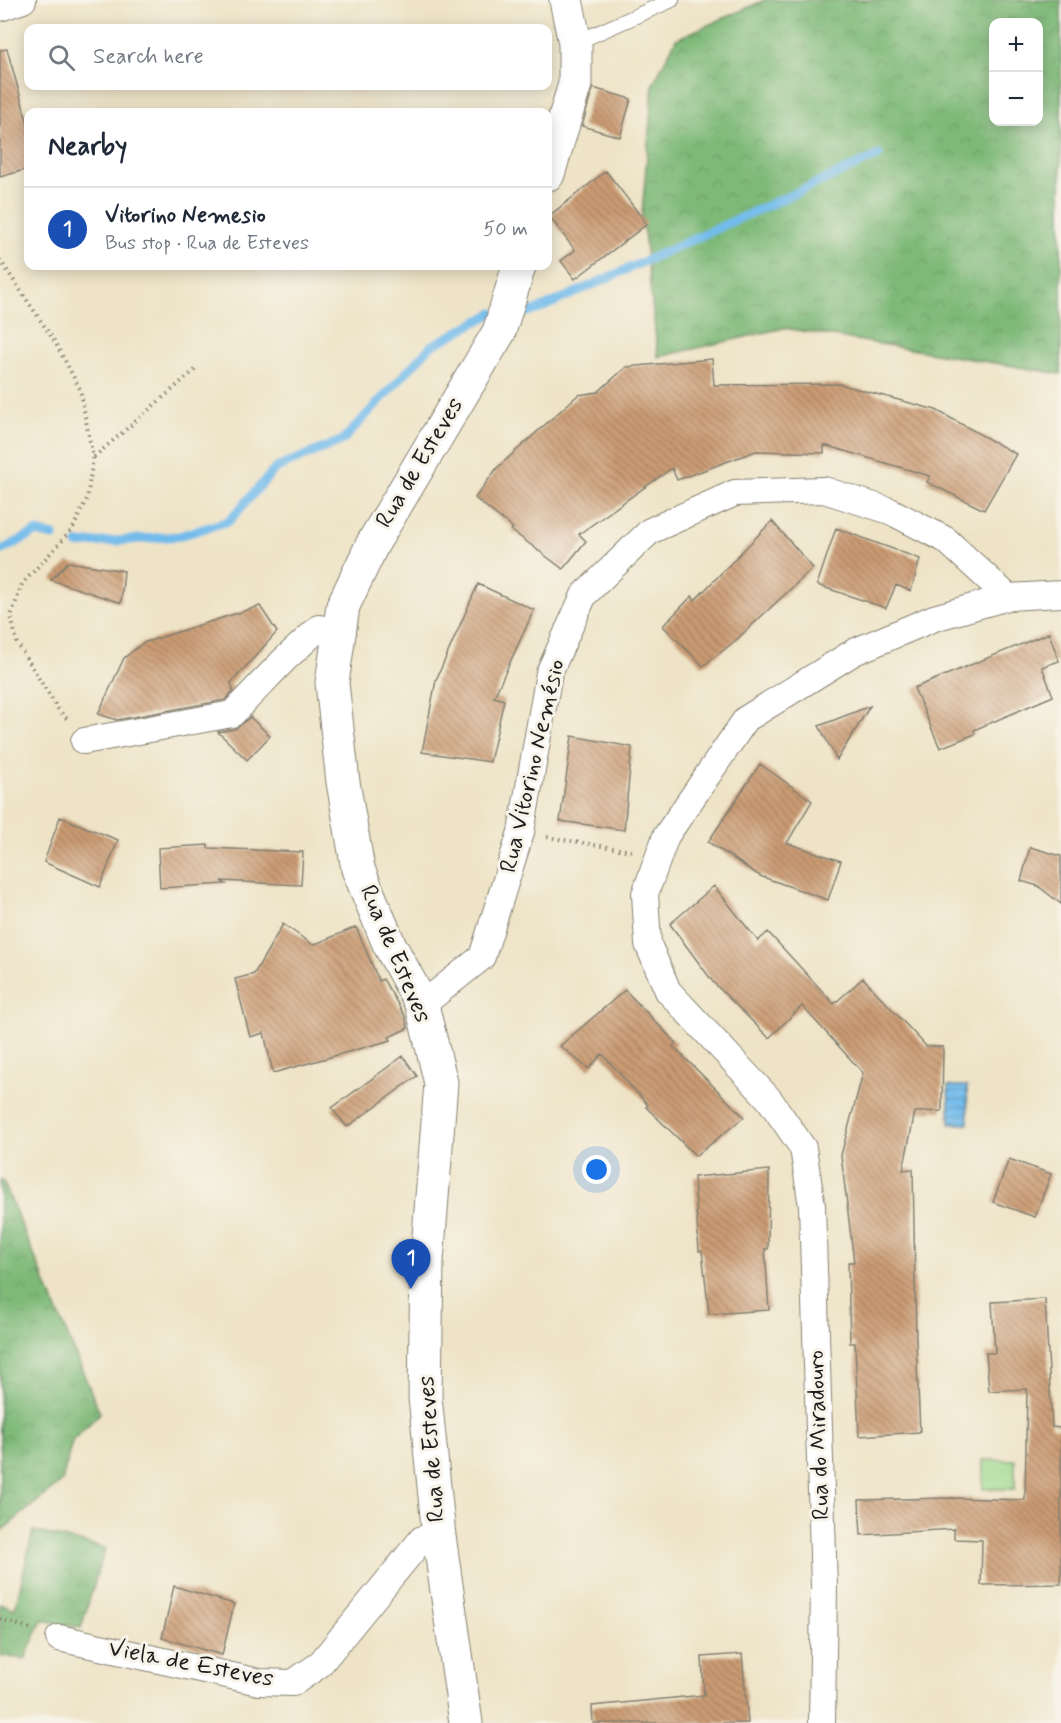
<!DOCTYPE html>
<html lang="en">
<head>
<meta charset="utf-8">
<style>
  :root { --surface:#fff; --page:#f2f2f3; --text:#1f2937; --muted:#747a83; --line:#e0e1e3; --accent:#db2777 }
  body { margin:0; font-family:Mynerve,sans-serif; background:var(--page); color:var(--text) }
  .controls { position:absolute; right:18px; top:18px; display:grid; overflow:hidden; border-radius:12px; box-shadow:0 3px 15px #0003 }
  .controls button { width:54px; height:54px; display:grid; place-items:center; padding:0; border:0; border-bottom:2px solid var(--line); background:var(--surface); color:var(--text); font:30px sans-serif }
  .you { position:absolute; left:597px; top:1170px; width:21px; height:21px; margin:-15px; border:4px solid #fff; border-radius:50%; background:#1a73e8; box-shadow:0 0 0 9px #1a73e833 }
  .badge { display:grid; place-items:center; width:39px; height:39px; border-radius:50%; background:var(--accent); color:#fff; font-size:20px; font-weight:700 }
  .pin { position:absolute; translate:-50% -50px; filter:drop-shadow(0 2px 3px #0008) }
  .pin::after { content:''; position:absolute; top:32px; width:21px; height:18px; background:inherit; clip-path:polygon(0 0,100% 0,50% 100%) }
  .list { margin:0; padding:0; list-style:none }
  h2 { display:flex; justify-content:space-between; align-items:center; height:78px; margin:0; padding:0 24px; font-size:26px }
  h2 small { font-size:20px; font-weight:400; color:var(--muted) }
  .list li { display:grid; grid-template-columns:39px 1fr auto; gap:18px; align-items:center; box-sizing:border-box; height:84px; padding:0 24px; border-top:2px solid var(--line) }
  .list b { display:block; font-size:22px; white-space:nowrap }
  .list p { margin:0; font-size:20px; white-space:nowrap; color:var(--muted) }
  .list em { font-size:20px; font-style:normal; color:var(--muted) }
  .icon { flex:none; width:33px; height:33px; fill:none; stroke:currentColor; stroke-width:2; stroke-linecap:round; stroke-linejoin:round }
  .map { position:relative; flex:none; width:1061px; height:1723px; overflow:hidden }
  .search { position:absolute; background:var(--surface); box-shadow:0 3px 15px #0003; left:24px; top:24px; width:528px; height:66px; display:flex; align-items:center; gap:15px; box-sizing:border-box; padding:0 21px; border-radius:12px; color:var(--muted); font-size:22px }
  .panel { position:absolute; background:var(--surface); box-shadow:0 3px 15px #0003; left:24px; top:108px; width:528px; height:162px; border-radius:12px }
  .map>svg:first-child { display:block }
  .forest { fill:url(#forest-crowns); stroke:#4d6a4a; stroke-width:1.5; fill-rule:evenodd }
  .garden { fill:#9dd98d; stroke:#5c7a54; stroke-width:1.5 }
  .water { fill:url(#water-rules); stroke:#476c84; stroke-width:1.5 }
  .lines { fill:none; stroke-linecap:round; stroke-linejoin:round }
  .stream { stroke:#72bbeb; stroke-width:9 }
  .building { fill:url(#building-back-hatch) }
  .service-casing { stroke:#858071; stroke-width:16 }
  .minor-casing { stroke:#858071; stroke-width:28 }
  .tertiary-casing { stroke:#858071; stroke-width:35 }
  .path { stroke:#858071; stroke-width:4; stroke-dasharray:1.5 4.5; stroke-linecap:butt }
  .service { stroke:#fff; stroke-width:14 }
  .minor { stroke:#fff; stroke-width:26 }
  .tertiary { stroke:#fff; stroke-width:33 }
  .labels { text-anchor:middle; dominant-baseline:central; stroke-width:6; stroke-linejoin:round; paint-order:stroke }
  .street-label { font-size:24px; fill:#1c1c1c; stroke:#f7f3e8 }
</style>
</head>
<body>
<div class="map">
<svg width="1061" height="1723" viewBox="0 0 1061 1723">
  <defs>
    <pattern id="forest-crowns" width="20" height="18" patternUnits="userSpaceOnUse" patternTransform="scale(1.5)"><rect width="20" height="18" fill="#7eb978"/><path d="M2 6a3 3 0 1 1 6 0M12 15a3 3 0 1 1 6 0" fill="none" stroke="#6c9e67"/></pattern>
    <pattern id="water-rules" width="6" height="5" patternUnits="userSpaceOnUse" patternTransform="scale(1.5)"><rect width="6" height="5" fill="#72bbeb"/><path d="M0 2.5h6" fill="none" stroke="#62a0c9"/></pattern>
    <pattern id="building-back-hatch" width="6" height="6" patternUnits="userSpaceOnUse" patternTransform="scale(1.5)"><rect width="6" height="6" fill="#cb9b73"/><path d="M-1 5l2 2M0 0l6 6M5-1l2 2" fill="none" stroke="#a47e5e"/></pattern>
  </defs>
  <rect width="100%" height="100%" fill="#f7f3e8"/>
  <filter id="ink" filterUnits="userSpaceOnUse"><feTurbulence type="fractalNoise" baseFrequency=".0167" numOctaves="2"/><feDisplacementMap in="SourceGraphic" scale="12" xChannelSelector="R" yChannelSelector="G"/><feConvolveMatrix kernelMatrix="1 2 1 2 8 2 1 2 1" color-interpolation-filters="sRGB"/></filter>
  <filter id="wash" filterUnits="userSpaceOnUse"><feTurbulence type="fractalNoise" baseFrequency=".008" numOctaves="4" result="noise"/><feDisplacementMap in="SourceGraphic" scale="24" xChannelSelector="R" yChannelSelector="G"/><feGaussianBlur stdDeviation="1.35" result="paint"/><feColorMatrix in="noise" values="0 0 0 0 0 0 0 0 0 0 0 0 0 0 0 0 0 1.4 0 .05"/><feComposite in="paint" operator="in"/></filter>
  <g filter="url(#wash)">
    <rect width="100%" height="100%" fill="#eee3c6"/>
    <path class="forest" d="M765,0H1061V374L784,328L658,357L642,214L653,84L676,39ZM994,22H1038V122H994Z
      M0,1181H3L100,1413L72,1441L62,1481L0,1532Z
      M33,1531L105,1548L81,1628L42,1620L25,1659L0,1656V1603L15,1609Z"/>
    <path class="garden" d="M983,1460H1015V1489H983Z"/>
    <path class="water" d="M948,1086H967L968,1124H950Z"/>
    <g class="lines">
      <path class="stream" d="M522,313L537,310L879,155
        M77,544L179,536L229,521L276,468L343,440L431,346L493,313
        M0,551L36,532L54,536"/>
    </g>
    <g id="blocks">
      <path class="building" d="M7,49L28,124V169L0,177V50Z
        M593,88L631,99L620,137L582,126Z
        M606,171L647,224L575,279L561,261L575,250L549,216Z
        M712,359L714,385L839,384L936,410L1016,454L984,510L927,482L930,476L824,445V453L756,451L677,480L672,468L579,534L586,541L563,569L511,530L513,528L475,498L497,468L578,395L598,392L626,367Z
        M772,521L813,568L734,642L703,666L663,626L692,596L695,600Z
        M836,528L920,559L911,591L896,585L886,608L817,585Z
        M68,562L124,571L121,603L51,580Z
        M478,584L534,610L494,697L504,700L490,762L422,752L436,680Z
        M260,606L277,632L231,683L233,691L225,700L117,720L98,714L124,658L143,643Z
        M1049,633L1059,661L1042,667L1053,696L974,730L975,734L940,748L914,688Z
        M870,706L837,760L819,726Z
        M250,717L270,736L247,760L218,732L235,729Z
        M572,736L632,747L624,830L560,821Z
        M760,764L812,801L787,843L841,861L828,900L760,876L708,842Z
        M60,817L118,840L100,887L44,862Z
        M208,845V848L303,852L301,885L221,881L226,884L160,888L158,848Z
        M1030,847L1061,856V904L1038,886L1021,881Z
        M714,886L758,941L768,932L834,1004L863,978L926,1046L943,1047L942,1111L915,1112L903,1170L913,1169L916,1343L920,1432L859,1436L855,1343H850L848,1262H854L841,1155L863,1073L802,1006L769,1038L713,982L670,924Z
        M283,924L313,945L356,927L379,981L383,979L405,1016L408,1028L389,1037L391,1040L273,1073L264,1033L250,1037L235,979L254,974Z
        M625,990L676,1043L673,1046L744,1117L696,1156L646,1107L648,1105L602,1054L589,1069L560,1046Z
        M403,1056L417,1076L347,1127L332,1108Z
        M1009,1159L1051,1174L1035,1217L993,1202Z
        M769,1170L768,1249H765L769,1310L709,1314L702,1251H699L694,1177Z
        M1045,1299L1052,1427L1061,1428V1584L981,1585L982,1540L954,1539V1529L861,1535L859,1500L951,1498L1025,1500L1027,1389L989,1391L986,1353H995L992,1302Z
        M174,1586L234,1604L222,1655L162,1638Z
        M742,1654L748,1723H593L592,1706L704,1695L702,1657Z"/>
    </g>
  </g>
  <g filter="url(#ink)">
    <use href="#blocks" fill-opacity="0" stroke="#858071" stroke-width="1.5"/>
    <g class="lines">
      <defs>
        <path id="service" d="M575,43L672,0"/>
        <path id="minor" d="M0,8L23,0
          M84,741L232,714L284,660L319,628L339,632
          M422,1005L482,957L521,832L549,673L584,595L650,531L735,493L824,490L890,511L946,540L1008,597
          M59,1638L259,1682L293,1683L319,1665L422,1539L439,1536
          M822,1723L824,1587L812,1206L803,1148L769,1099L668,991L648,944L645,894L666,836L746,719L854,652L934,618L1008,597L1061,594"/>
        <path id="tertiary" d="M548,174L575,84V43L566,0
          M466,1723L439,1536L425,1397L427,1261L441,1083L422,1005L389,944L358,869L343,782L332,683L343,606L373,543L499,332L519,266"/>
      </defs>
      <use href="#service" class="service-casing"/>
      <use href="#minor" class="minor-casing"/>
      <use href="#tertiary" class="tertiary-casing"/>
      <path class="path" d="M0,260L55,342L80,389L93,458L87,499L72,530L22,584L11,616L17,643L58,709L67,719
        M94,457L195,370
        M547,837L632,851
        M0,1619L34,1630"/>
      <use href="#service" class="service"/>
      <use href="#minor" class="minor"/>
      <use href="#tertiary" class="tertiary"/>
    </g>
  </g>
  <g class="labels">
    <g class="street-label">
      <text transform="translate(420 463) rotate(-59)">Rua de Esteves</text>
      <text transform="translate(533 766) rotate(-77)">Rua Vitorino Nemésio</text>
      <text transform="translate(395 954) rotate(67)">Rua de Esteves</text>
      <text transform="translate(819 1435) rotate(-92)">Rua do Miradouro</text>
      <text transform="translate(432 1449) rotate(-94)">Rua de Esteves</text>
      <text transform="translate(191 1664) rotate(11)">Viela de Esteves</text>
    </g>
  </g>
</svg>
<div class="controls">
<button>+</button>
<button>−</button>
</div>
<div class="you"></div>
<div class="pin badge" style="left:411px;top:1289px;background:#1a4fb4">1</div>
<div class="search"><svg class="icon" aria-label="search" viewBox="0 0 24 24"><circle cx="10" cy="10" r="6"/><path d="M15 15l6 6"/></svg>Search here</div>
<section class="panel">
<h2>Nearby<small></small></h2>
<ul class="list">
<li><span class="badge" style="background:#1a4fb4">1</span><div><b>Vitorino Nemesio</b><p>Bus stop · Rua de Esteves</p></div><em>50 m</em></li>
</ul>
</section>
</div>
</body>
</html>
